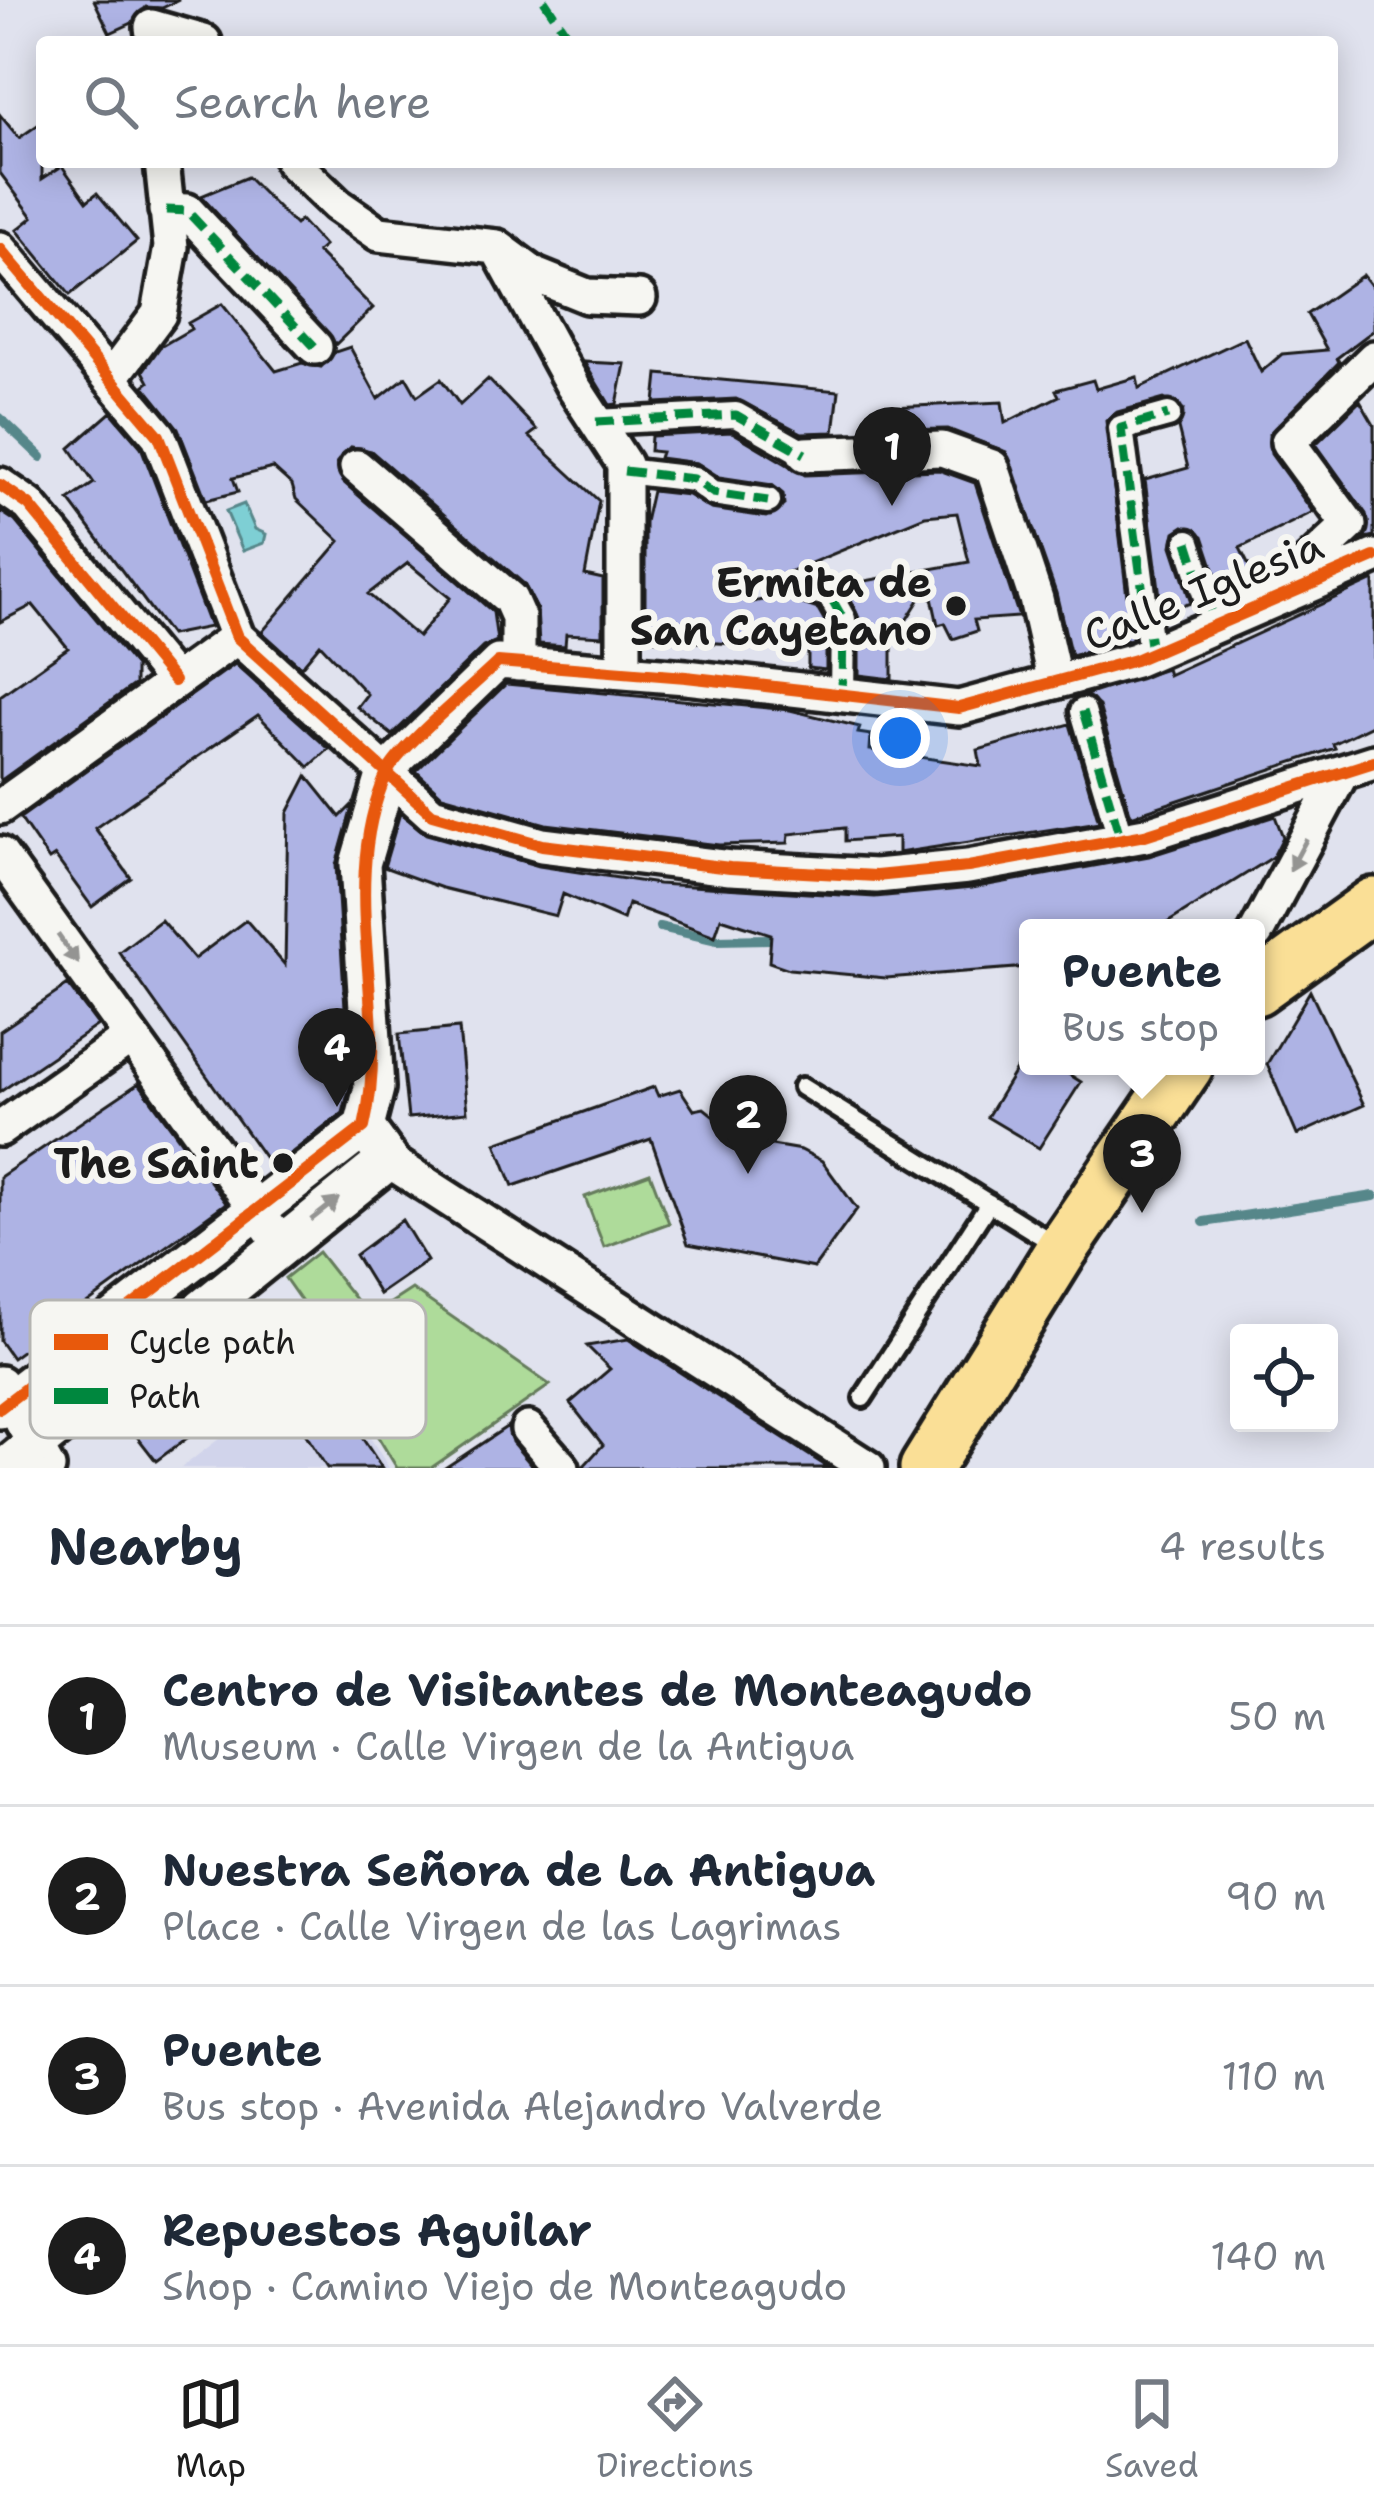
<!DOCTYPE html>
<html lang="en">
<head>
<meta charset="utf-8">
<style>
  :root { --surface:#fff; --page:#f2f2f3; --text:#1f2937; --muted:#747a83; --line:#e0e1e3; --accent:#1c1c1c }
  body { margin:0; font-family:"Shantell Sans",sans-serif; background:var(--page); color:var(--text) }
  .controls { position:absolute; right:36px; bottom:36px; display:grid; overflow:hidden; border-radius:12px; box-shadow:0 6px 30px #0003 }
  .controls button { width:108px; height:108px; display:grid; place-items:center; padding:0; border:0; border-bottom:3px solid var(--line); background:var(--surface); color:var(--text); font:60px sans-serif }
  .you { position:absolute; left:900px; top:738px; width:42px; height:42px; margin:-30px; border:9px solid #fff; border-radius:50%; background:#1a73e8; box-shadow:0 0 0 18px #1a73e833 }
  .badge { display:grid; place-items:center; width:78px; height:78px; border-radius:50%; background:var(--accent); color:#fff; font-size:39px; font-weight:700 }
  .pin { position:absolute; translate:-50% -99px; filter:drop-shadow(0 3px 6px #0008) }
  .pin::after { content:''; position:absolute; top:63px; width:42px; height:36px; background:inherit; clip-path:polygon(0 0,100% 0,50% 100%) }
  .popup { position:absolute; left:1019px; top:919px; width:246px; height:156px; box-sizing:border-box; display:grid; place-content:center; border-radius:12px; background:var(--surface); filter:drop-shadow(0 3px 9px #0005); font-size:39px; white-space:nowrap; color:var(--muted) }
  .popup b { font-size:45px; color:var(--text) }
  .popup::after { content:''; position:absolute; left:50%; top:100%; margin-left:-24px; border:24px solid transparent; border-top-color:var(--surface) }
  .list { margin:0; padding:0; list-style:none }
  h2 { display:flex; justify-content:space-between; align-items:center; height:156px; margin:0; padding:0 48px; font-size:51px }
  h2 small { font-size:39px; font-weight:400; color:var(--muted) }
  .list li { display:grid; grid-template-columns:78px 1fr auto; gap:36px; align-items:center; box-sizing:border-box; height:180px; padding:0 48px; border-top:3px solid var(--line) }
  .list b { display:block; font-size:45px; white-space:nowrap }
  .list p { margin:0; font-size:39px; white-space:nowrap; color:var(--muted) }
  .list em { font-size:39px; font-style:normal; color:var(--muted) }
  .icon { flex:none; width:66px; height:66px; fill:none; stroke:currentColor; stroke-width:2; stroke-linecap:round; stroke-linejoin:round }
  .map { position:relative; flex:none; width:1374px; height:1468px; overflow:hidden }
  .search { position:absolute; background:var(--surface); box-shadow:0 6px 30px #0003; left:36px; right:36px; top:36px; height:132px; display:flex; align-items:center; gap:30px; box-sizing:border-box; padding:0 42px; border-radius:12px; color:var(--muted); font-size:45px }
  .sheet { height:876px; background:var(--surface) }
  nav { display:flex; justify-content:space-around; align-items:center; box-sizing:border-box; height:168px; border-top:3px solid var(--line); background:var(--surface); font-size:33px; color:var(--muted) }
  nav a { display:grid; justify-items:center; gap:6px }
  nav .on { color:var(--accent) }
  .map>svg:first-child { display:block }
  .built { fill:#d1d4eb }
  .green { fill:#aedb9a; stroke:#657c5b; stroke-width:3 }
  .water { fill:#7ecfd4; stroke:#57878a; stroke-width:3 }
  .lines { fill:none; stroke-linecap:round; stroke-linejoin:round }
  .stream { stroke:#57878a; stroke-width:10 }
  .building { fill:#aeb3e4; stroke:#1c1c1c; stroke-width:3; fill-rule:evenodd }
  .service-casing { stroke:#1c1c1c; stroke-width:26 }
  .pedestrian-casing { stroke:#1c1c1c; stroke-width:33 }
  .minor-casing { stroke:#1c1c1c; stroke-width:42 }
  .tertiary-casing { stroke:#1c1c1c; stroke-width:48 }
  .primary-casing { stroke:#1c1c1c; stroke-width:60 }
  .service { stroke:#f6f6f2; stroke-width:16 }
  .pedestrian { stroke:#f6f6f2; stroke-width:24 }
  .minor { stroke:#f6f6f2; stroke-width:33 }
  .tertiary { stroke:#f6f6f2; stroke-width:39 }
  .primary { stroke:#fadf96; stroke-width:51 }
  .quiet { stroke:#00873e; stroke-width:9; stroke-dasharray:18 9; stroke-linecap:butt }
  .cycleway-casing { stroke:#f6f6f2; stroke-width:20 }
  .cycleway { stroke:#e8590c; stroke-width:12 }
  .oneway { fill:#949492 }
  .poi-dot { fill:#1c1c1c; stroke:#f6f6f2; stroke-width:4.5 }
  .labels { text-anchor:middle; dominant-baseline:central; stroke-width:12; stroke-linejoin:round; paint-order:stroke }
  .poi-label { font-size:42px; font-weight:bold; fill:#1c1c1c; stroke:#f6f6f2; text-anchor:end }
  .street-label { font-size:42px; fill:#1c1c1c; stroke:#f6f6f2 }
  .key { fill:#f6f6f2; stroke:#b5b5b2; stroke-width:3 }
  .key-label { font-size:33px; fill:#1c1c1c }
</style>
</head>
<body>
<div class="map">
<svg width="1374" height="1468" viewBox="0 0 1374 1468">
  <rect width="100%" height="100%" fill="#e0e2ee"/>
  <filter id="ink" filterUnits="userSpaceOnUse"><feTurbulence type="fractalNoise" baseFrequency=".00833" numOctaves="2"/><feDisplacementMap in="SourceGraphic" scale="24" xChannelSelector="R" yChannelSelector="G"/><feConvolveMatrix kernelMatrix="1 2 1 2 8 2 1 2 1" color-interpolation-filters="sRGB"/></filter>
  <g filter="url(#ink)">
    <path class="built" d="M322,1360L389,1468H181Z"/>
    <path class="green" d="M650,1173L669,1223L604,1247L585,1197Z
      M318,1252L369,1317L412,1289L550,1385L431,1468H397L321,1343L327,1338L285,1278Z"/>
    <path class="water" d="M244,504L255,529L266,534L264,543L243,551L226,511Z"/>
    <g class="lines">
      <path class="stream" d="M0,418L41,457
        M660,927L716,940L769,939
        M1204,1222L1374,1196"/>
    </g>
    <path class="building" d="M94,0H179L162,8L146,7L132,23L110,33Z
      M0,115L19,138L42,122V179L62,166L87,201L97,193L137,241L70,295L17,230L33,217L0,173Z
      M247,177L295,225L300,220L324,246L317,252L373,308L336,344L201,196Z
      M1363,275L1374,289V330L1337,358L1339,362L1269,434L1271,454L1313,512L1240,548L1258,584L1224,599L1203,536L1184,526L1175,532L1172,546L1191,603L1162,612L1145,480L1188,468L1178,428L1183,410L1164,399L1117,412L1106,421L1132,638L1128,640L1071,656L1056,593L1006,452L948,429L895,430L893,407L1002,402L1005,423L1059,396L1056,390L1093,380L1096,389L1137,377L1139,388L1245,338L1261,372L1282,354L1327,350L1307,314Z
      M222,304L276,371L302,363L321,367L335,352L350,347L378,399L406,377L417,396L441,379L460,405L488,379L537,430L529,436L599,501L585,575L603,579V636L566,634L565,646L539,644L537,609L524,584L371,451L351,447L337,462L343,482L493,612L497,641L483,647L392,735L357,707L367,694L320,644L301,667L262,632L340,541L296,499L292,485L273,468L233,478L238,492L206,500L178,428L144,386L149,382L143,371L160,347L191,329L188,323ZM408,563L450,598L418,637L368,594Z
      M584,362L625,364L617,404L610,405Z
      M658,374L839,391L834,432L802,433L736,399L655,403Z
      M1360,401L1374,425V536L1365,538L1366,514L1316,444Z
      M111,412L141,447L210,627L170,635L69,500L94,483L70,448Z
      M732,432L805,475L939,470L975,483L1019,617L974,620L977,631L953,639L945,623L938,625L929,584L892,643V679L859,675V618L843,585L969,562L957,513L925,516L748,589L752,602L794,594L800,603L818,609L826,623V670L808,668V648L645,639V522L652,491L688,495L711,509L766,517L784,505L783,494L772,485L719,477L697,463L659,458L661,452L650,451L651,436Z
      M0,511L15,521L135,666V684L0,781V696L68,648L33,605L0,622Z
      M1374,580V724L1333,744L1335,748L1131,816L1099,706L1086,695L1166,669L1168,675Z
      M235,664L329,749L309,767L258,715L95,828L131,878L92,907L55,856L49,860L20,818Z
      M506,684L790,710L860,727L858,733L871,735L870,750L981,766L978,750L1070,724L1099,822L898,853V837L845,841V828L789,834L788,843L719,845L546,824L442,795L416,771Z
      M307,776L340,817L353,804L336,865L350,1086L343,1113L272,1168L119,952L161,920L194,959L246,920L285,965L288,813Z
      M400,813L426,834L539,866L658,884L875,897L972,888L1149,856L1275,816L1283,837L1273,857L1159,928H1028V967L886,978L789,969L769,962L771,934L721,918L715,936L628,904L623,920L563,894L556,916L442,888L384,867Z
      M68,985L98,1025L0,1092V1031Z
      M1310,991L1364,1105L1297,1135L1267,1064Z
      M459,1028L467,1112L408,1118L399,1034Z
      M1018,1066H1056L1081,1082L1039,1148L987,1117Z
      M139,1083L226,1203L12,1358L0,1341V1177Z
      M654,1087L658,1096L680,1089L694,1110L704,1108L719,1120L725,1137L801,1150L822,1161L857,1209L814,1268L688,1244L651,1139L513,1186L496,1143Z
      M402,1220L427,1261L379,1294L355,1255Z
      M272,1313L301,1354L156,1461L125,1421Z
      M628,1339L829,1468H582L603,1445L570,1403L610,1369L587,1346Z
      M336,1398L382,1468H327L298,1422Z
      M508,1426L512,1442L534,1468H445Z"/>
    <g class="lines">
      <defs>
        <path id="service" d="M802,1087L1056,1245
          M863,1398L989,1203"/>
        <path id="pedestrian" d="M596,422L736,415L805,454
          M624,471L694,479L713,493L768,501
          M1188,542L1215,625
          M810,590L829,594L843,619L842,695
          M1151,653L1121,428L1168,415
          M1083,711L1121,840"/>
        <path id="minor" d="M154,42L152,27L204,42
          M292,162L337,205L379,234L497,247L535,275L587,296L639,298
          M166,210L187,211L315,347
          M497,247L573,386L624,464V672
          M0,249L159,436L237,637L432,814L542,845L730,868L876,876L968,867L1145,835L1374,762
          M111,378L159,314L171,247L162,162
          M805,454L942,449L992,467L1036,599L1055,682
          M357,467L510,599L518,617V664
          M0,485L29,505L174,681
          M1285,585L1349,525L1288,442L1374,358
          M388,769L498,662L686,677L959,708L1135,660L1374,557
          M0,807L237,637
          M0,854L281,1244
          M1256,933L1340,776
          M0,1129L131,1037
          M388,1160L868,1468
          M0,1383L48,1468
          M528,1429L562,1468"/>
        <path id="tertiary" d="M0,1408L364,1127L374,1088L360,864L388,769
          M6,1468L388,1160L364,1127"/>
        <path id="primary" d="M1256,989L1374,904
          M926,1468L1062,1249L1187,1066"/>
      </defs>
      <use href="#service" class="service-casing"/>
      <use href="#pedestrian" class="pedestrian-casing"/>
      <use href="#minor" class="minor-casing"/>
      <use href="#tertiary" class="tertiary-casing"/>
      <use href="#primary" class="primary-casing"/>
      <use href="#service" class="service"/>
      <use href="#pedestrian" class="pedestrian"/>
      <use href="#minor" class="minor"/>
      <use href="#tertiary" class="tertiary"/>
      <use href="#primary" class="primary"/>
      <path class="quiet" d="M544,0L572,42
        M166,210L187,211L315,347
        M596,422L736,415L805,454
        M624,471L694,479L713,493L768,501
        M1188,542L1215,625
        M810,590L829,594L843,619L842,695
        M1151,653L1121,428L1168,415
        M1083,711L1121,840"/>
      <defs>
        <path id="cycleway" d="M0,249L159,436L237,637L432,814L542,845L730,868L876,876L968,867L1145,835L1374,762
          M0,485L29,505L174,681
          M0,1408L364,1127C392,1010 335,888 387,773C399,747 474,686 498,662L686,677L959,708L1135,660L1374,557"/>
      </defs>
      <use href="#cycleway" class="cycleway-casing"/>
      <use href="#cycleway" class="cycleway"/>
    </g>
    <defs><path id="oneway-solid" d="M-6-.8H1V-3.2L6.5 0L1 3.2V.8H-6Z" transform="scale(3)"/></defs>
    <g class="oneway">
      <use href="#oneway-solid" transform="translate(1298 855) rotate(118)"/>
      <use href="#oneway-solid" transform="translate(68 949) rotate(55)"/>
      <use href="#oneway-solid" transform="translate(325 1209) rotate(-38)"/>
    </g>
  </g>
  <g class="poi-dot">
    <circle cx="956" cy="606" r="12"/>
    <circle cx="283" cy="1163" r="12"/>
  </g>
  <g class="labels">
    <g class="poi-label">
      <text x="932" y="582">Ermita de<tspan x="932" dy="48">San Cayetano</tspan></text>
      <text x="259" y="1163">The Saint</text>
    </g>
    <g class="street-label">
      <text transform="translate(1203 590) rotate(-22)">Calle Iglesia</text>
    </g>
  </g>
  <rect x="30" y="1300" width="396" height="138" rx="18" class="key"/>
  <rect x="54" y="1334" width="54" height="16" fill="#e8590c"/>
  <rect x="54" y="1388" width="54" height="16" fill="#00873e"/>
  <g class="key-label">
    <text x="129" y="1354">Cycle path</text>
    <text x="129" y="1408">Path</text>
  </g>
</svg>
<div class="controls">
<button><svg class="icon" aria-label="locate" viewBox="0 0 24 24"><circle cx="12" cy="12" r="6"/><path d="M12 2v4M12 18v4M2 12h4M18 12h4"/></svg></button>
</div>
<div class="you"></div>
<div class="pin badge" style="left:892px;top:506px">1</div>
<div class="pin badge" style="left:748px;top:1174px">2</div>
<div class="pin badge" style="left:1142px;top:1213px">3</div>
<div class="popup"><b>Puente</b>Bus stop</div>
<div class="pin badge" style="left:337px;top:1107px">4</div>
<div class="search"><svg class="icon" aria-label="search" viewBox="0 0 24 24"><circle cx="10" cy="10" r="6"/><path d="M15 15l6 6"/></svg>Search here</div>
</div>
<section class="sheet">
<h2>Nearby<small>4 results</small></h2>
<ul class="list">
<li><span class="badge">1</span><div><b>Centro de Visitantes de Monteagudo</b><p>Museum · Calle Virgen de la Antigua</p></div><em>50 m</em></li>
<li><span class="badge">2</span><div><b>Nuestra Señora de La Antigua</b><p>Place · Calle Virgen de las Lagrimas</p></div><em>90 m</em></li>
<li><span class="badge">3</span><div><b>Puente</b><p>Bus stop · Avenida Alejandro Valverde</p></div><em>110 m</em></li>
<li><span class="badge">4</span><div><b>Repuestos Aguilar</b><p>Shop · Camino Viejo de Monteagudo</p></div><em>140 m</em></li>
</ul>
</section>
<nav>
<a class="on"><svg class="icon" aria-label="map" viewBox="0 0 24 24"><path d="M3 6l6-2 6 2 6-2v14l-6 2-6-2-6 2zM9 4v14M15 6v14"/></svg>Map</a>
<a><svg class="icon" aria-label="directions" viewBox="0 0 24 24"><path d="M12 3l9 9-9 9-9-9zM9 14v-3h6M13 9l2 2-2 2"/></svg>Directions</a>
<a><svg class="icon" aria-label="saved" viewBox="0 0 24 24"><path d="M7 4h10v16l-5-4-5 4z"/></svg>Saved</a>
</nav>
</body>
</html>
